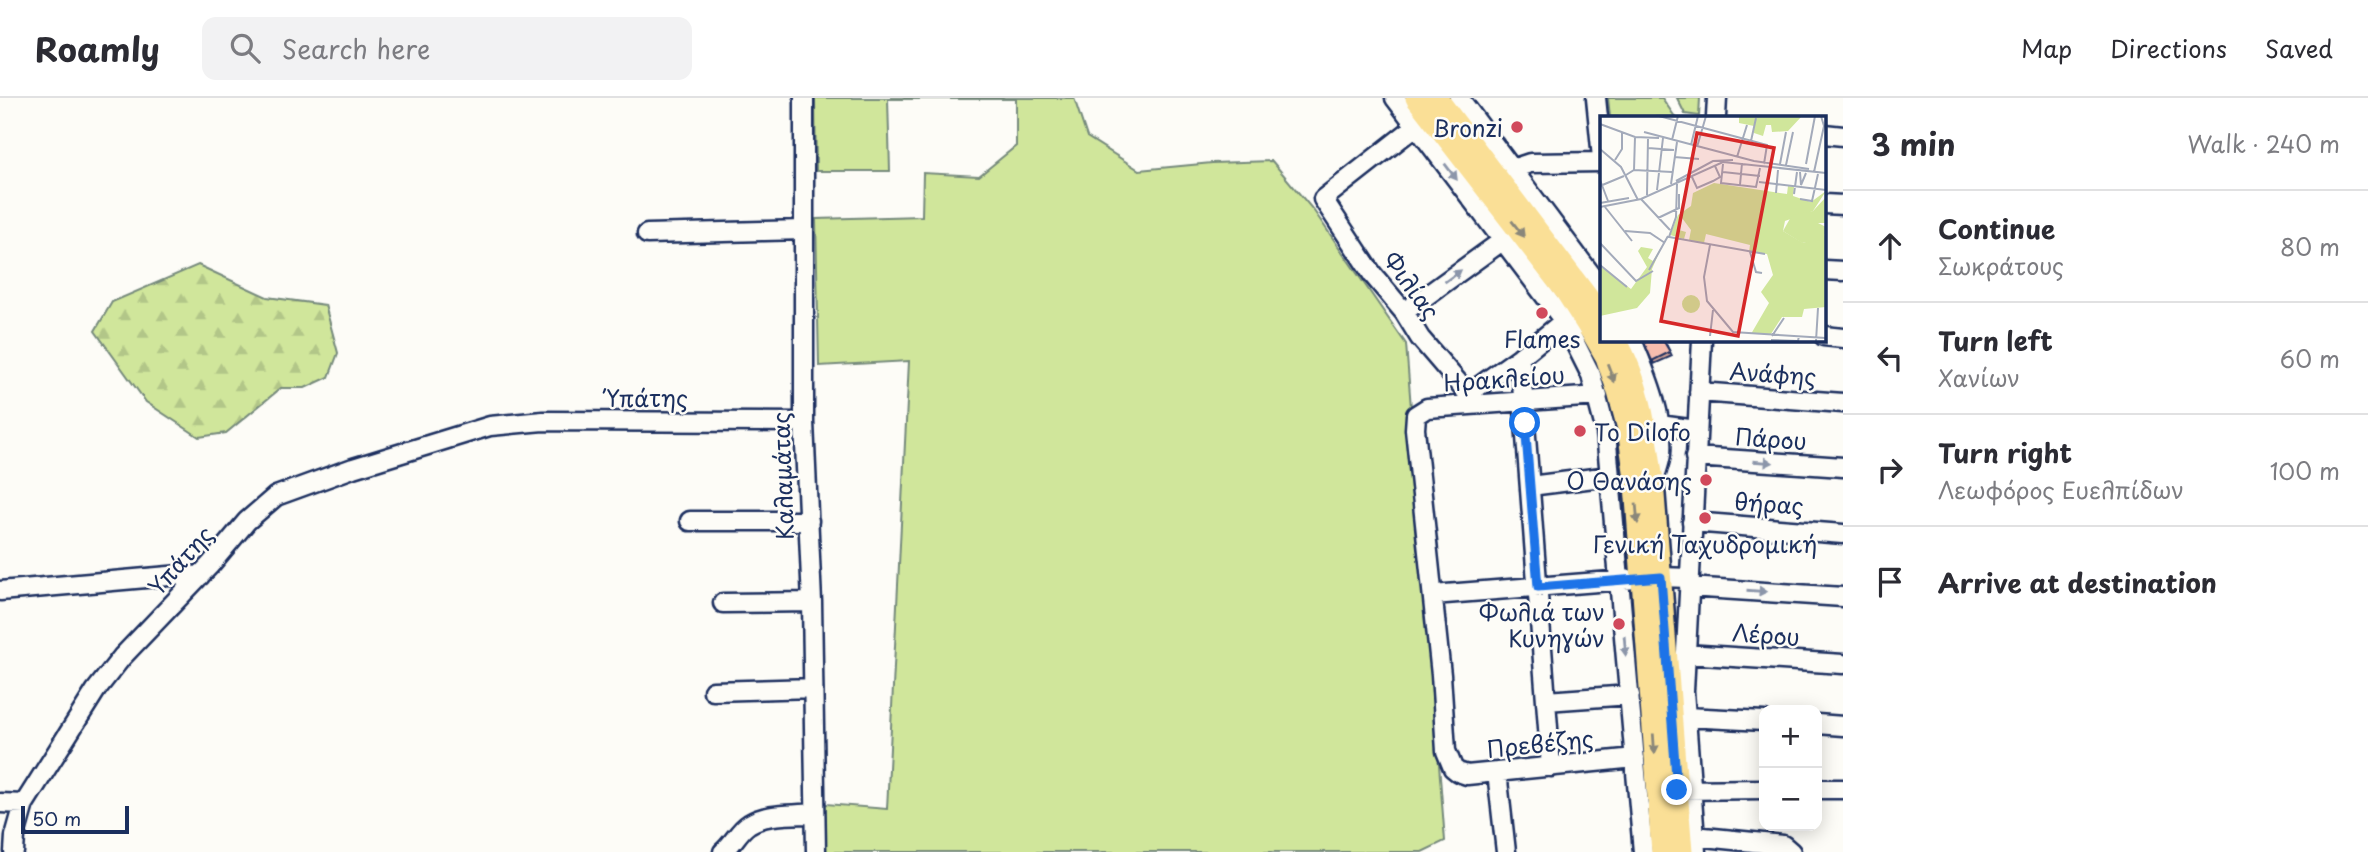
<!DOCTYPE html>
<html lang="en">
<head>
<meta charset="utf-8">
<style>
  :root { --surface:#fff; --page:#f2f2f3; --text:#2b2b33; --muted:#7c7c81; --line:#e1e1e2 }
  body { margin:0; font-family:"Playpen Sans",sans-serif; background:var(--page); color:var(--text) }
  .controls { position:absolute; right:21px; bottom:21px; display:grid; overflow:hidden; border-radius:14px; box-shadow:0 4px 18px #0003 }
  .controls button { width:63px; height:63px; display:grid; place-items:center; padding:0; border:0; border-bottom:2px solid var(--line); background:var(--surface); color:var(--text); font:35px sans-serif }
  .scale { position:absolute; left:21px; bottom:18px; width:108px; box-sizing:border-box; padding-left:7px; border:4px solid #1b2f5e; border-top:0; font-size:19px; line-height:24px; white-space:nowrap; color:#1b2f5e; -webkit-text-stroke:5px #fdfcf7; paint-order:stroke }
  .stop { position:absolute; width:21px; height:21px; margin:-16px; border:5px solid #1a73e8; border-radius:50%; background:#fff }
  .stop.end { background:#1a73e8; border-color:#fff; box-shadow:0 2px 7px #0008 }
  .list { margin:0; padding:0; list-style:none }
  h2 { display:flex; justify-content:space-between; align-items:center; height:91px; margin:0; padding:0 28px; font-size:30px }
  h2 small { font-size:23px; font-weight:400; color:var(--muted) }
  .list li { display:grid; grid-template-columns:46px 1fr auto; gap:21px; align-items:center; box-sizing:border-box; height:112px; padding:0 28px; border-top:2px solid var(--line) }
  .list b { display:block; font-size:26px; white-space:nowrap }
  .list p { margin:0; font-size:23px; white-space:nowrap; color:var(--muted) }
  .list em { font-size:23px; font-style:normal; color:var(--muted) }
  .icon { flex:none; width:38px; height:38px; fill:none; stroke:currentColor; stroke-width:2; stroke-linecap:round; stroke-linejoin:round }
  .map { position:relative; flex:none; width:1843px; height:754px; overflow:hidden }
  header { display:flex; align-items:center; gap:42px; box-sizing:border-box; height:98px; padding:0 35px; background:var(--surface); border-bottom:2px solid var(--line) }
  header strong { font-size:33px }
  nav { display:flex; gap:38px; margin-inline-start:auto; font-size:24px }
  .search { width:490px; height:63px; background:var(--page); display:flex; align-items:center; gap:18px; box-sizing:border-box; padding:0 24px; border-radius:14px; color:var(--muted); font-size:26px }
  main { display:flex }
  aside { flex:1; background:var(--surface) }
  .map>svg:first-child { display:block }
  .green { fill:#d0e69b; stroke:#768a7c; stroke-width:2 }
  .forest { fill:url(#forest-firs); stroke:#768a7c; stroke-width:2 }
  .lines { fill:none; stroke-linecap:round; stroke-linejoin:round }
  .minor-casing { stroke:#1b2f5e; stroke-width:23 }
  .major-casing { stroke:#1b2f5e; stroke-width:26 }
  .minor { stroke:#fdfcf7; stroke-width:18 }
  .major { stroke:#fadf96; stroke-width:21 }
  .wall { fill:#d4a396; stroke:#1b2f5e; stroke-width:2 }
  .building { fill:#f7bdae; stroke:#1b2f5e; stroke-width:2 }
  .oneway { fill:#8c96aa }
  .oneway2 { fill:#8a877a }
  .route { stroke:#1a73e8; stroke-width:9 }
  .poi-dot { fill:#d1495b; stroke:#fdfcf7; stroke-width:2.5 }
  .labels { text-anchor:middle; dominant-baseline:central; stroke-width:5; stroke-linejoin:round; paint-order:stroke }
  .poi-label { font-size:23px; fill:#1b2f5e; stroke:#fdfcf7; text-anchor:end }
  .street-label { font-size:23px; fill:#1b2f5e; stroke:#fdfcf7 }
  .inset-road { fill:none; stroke:#a3aaba; stroke-width:2 }
  .view { fill:#d62828; fill-opacity:0.15; stroke:#d62828; stroke-width:3.5 }
  .inset-edge { fill:none; stroke:#1b2f5e; stroke-width:3.5 }
</style>
</head>
<body>
<header>
<strong>Roamly</strong>
<div class="search"><svg class="icon" aria-label="search" viewBox="0 0 24 24"><circle cx="10" cy="10" r="6"/><path d="M15 15l6 6"/></svg>Search here</div>
<nav><a>Map</a><a>Directions</a><a>Saved</a></nav>
</header>
<main>
<div class="map">
<svg width="1843" height="754" viewBox="0 0 1843 754">
  <defs>
    <pattern id="forest-firs" width="22" height="20" patternUnits="userSpaceOnUse" patternTransform="scale(1.75)"><rect width="22" height="20" fill="#d0e69b"/><path d="M5 1l3.5 6h-7zM16 11l3.5 6h-7z" fill="#b2c688"/></pattern>
  </defs>
  <rect width="100%" height="100%" fill="#fdfcf7"/>
  <filter id="ink" filterUnits="userSpaceOnUse"><feTurbulence type="fractalNoise" baseFrequency=".0143" numOctaves="2"/><feDisplacementMap in="SourceGraphic" scale="14" xChannelSelector="R" yChannelSelector="G"/><feConvolveMatrix kernelMatrix="1 2 1 2 8 2 1 2 1" color-interpolation-filters="sRGB"/></filter>
  <g filter="url(#ink)">
    <path class="green" d="M815,0H1074L1087,39L1139,72L1212,65L1272,63L1314,113L1406,246L1445,743L1422,754H819L814,705L887,711L909,263L819,268L816,121L922,118L923,75L979,78L1016,48V1H888L890,73H816Z
      M1608,0H1662L1675,19H1610Z
      M1677,0H1700L1699,18L1685,16Z"/>
    <path class="forest" d="M198,167L267,199L325,207L338,255L329,279L305,290H281L226,335L199,339L146,304L95,233L112,204Z"/>
    <g class="lines">
      <defs>
        <path id="minor" d="M804,0V324L812,504L816,754
          M1395,0L1564,223L1591,277L1606,334L1643,754
          M1459,0L1602,191
          M1596,0L1602,60
          M1716,19L1717,0
          M1416,28L1323,101L1373,177L1404,214L1420,240L1468,296L1520,259L1564,223
          M1824,36L1843,38
          M1512,71L1530,65L1602,64
          M1824,106L1843,107
          M647,136L804,132
          M1824,172L1843,173
          M1404,214L1502,143
          M1824,238L1843,240
          M1632,242C1646,276 1664,317 1661,356C1660,365 1656,374 1654,383
          M1520,259L1551,669
          M1699,294L1843,305
          M1598,298L1427,310L1416,317L1415,331L1441,577L1446,653L1453,670L1458,674L1467,677L1635,660
          M1659,327L1697,332
          M1695,359L1843,369
          M1530,388L1610,378
          M690,423H809
          M1692,424L1843,436
          M1689,489L1843,499
          M0,493L180,477L200,478
          M1433,497L1661,479L1689,480
          M723,505L812,504
          M1686,556L1843,566
          M713,593L813,590
          M1546,603L1630,597
          M1686,619L1764,623
          M1817,626L1843,628
          M1497,674L1506,754
          M1817,691H1843
          M1680,692L1764,691
          M0,705L24,706
          M1694,738L1783,747L1791,754
          M14,754L15,738L24,706L96,592L122,559L210,467L247,423L276,398L353,370L490,328L543,323L804,324
          M723,754C733,746 739,732 749,726C768,714 793,718 814,715
          M1696,754L1684,593L1702,242"/>
        <path id="major" d="M1416,0L1566,194L1594,238L1606,259L1618,294L1628,331L1634,373L1662,754
          M1437,0L1602,218
          M1616,242C1641,284 1647,336 1653,384L1682,754"/>
      </defs>
      <use href="#minor" class="minor-casing"/>
      <use href="#major" class="major-casing"/>
      <use href="#minor" class="minor"/>
      <use href="#major" class="major"/>
    </g>
    <path class="wall" d="M1643,242H1664L1672,258L1654,266Z"/>
    <path class="building" d="M1643,242H1663L1670,254L1652,263Z"/>
    <defs><path id="oneway-solid" d="M-6-.8H1V-3.2L6.5 0L1 3.2V.8H-6Z" transform="scale(1.75)"/></defs>
    <g class="oneway">
      <use href="#oneway-solid" transform="translate(1451 74) rotate(53)"/>
      <use href="#oneway-solid" transform="translate(1453 178) rotate(-36)"/>
      <use href="#oneway-solid" transform="translate(1763 364) rotate(4)"/>
      <use href="#oneway-solid" transform="translate(1757 493) rotate(4)"/>
      <use href="#oneway-solid" transform="translate(1625 548) rotate(85)"/>
    </g>
    <g class="oneway2">
      <use href="#oneway-solid" transform="translate(1518 131) rotate(52)"/>
      <use href="#oneway-solid" transform="translate(1611 275) rotate(69)"/>
      <use href="#oneway-solid" transform="translate(1637 416) rotate(85)"/>
      <use href="#oneway-solid" transform="translate(1654 646) rotate(86)"/>
    </g>
  </g>
  <g class="lines" filter="url(#ink)">
    <path class="route" d="M1525,325L1538,489L1661,479L1677,692"/>
  </g>
  <g class="poi-dot">
    <circle cx="1517" cy="29" r="7"/>
    <circle cx="1542" cy="215" r="7"/>
    <circle cx="1580" cy="333" r="7"/>
    <circle cx="1706" cy="382" r="7"/>
    <circle cx="1705" cy="420" r="7"/>
    <circle cx="1619" cy="526" r="7"/>
  </g>
  <g class="labels">
    <g class="poi-label">
      <text x="1503" y="29">Bronzi</text>
      <text x="1542" y="240" text-anchor="middle">Flames</text>
      <text x="1594" y="333" text-anchor="start">To Dilofo</text>
      <text x="1692" y="382">O Θανάσης</text>
      <text x="1705" y="445" text-anchor="middle">Γενική Ταχυδρομική</text>
      <text x="1605" y="513">Φωλιά των<tspan x="1605" dy="26">Κυνηγών</tspan></text>
    </g>
    <g class="street-label">
      <text transform="translate(1412 187) rotate(54)">Φιλίας</text>
      <text transform="translate(1773 275) rotate(4)">Ανάφης</text>
      <text transform="translate(1504 280) rotate(-4)">Ηρακλείου</text>
      <text x="647" y="299">Ύπάτης</text>
      <text transform="translate(1771 340) rotate(4)">Πάρου</text>
      <text transform="translate(782 378) rotate(-92)">Καλαμάτας</text>
      <text transform="translate(1769 405) rotate(4)">θήρας</text>
      <text transform="translate(180 462) rotate(-48)">Υπάτης</text>
      <text transform="translate(1766 536) rotate(4)">Λέρου</text>
      <text transform="translate(1540 645) rotate(-6)">Πρεβέζης</text>
    </g>
  </g>
  <g transform="translate(1600 18)">
    <rect width="226" height="226" fill="#fdfcf7"/>
    <path d="M139,0H202L188,15L172,16L171,9H166L163,20L154,17V10L139,7ZM114,67L187,78L188,70L194,71L193,80L211,86L226,75L213,95L185,105L183,115L203,127L226,119V191L204,193L202,201H182L171,218H151L169,187L161,176L173,159L167,138L149,136L150,129L106,118L104,127L89,124L91,114L82,102L79,114L86,116L84,123L70,119L78,99L91,90L93,77Z" fill="#d0e69b"/>
    <path d="M226,81V107H218L226,111L224,124L202,127L183,115L192,99L213,95ZM62,130L52,153L50,177L37,192L0,200V150L31,173L47,151L38,135L41,131L53,133L48,142L53,145ZM82 188a9 9 0 1 1 18 0a9 9 0 1 1-18 0Z" fill="#d0e69b"/>
    <path class="inset-road" d="M59,0L167,29L164,48M0,8L35,21L59,22M44,16L154,45L209,53M72,24L78,0M151,25L156,2M91,29L98,0M97,31L106,0M48,32L74,34M0,33L21,51L38,84M74,41L99,43M137,41L147,9M15,44L22,33V17M123,48L121,67L156,71L160,52M180,48L186,16M206,48L215,0M186,49L193,16M34,54L35,21M123,56L160,60M200,56L201,69L206,57M214,56L224,10L221,0M26,59L34,54L72,56M92,61L97,72L113,65L120,61L115,50M0,64L8,85M76,65L113,45L133,44M159,66L226,74M71,68L77,26M77,68L76,101L69,121L165,138M140,69L142,47M0,70L24,60M57,74L63,22M176,77L178,54M194,78L197,56M47,79L48,22M41,83L70,114M200,83L212,85L218,58M0,87L29,82M0,91L41,83L123,46L226,57M5,91L32,125M58,102L79,92V78M25,115L50,117L65,127M0,127L36,165L53,155M110,129L104,161L107,185L133,216L226,222M150,136L156,156L162,157M0,149L27,171M49,154L68,120M110,220L113,194M172,220L184,202M171,224L198,225L199,220M216,225L218,192"/>
    <path class="view" d="M97,17L174,32L138,220L61,205Z"/>
    <rect width="226" height="226" class="inset-edge"/>
  </g>
</svg>
<div class="controls">
<button>+</button>
<button>−</button>
</div>
<div class="scale">50 m</div>
<div class="stop" style="left:1525px;top:325px"></div>
<div class="stop end" style="left:1677px;top:692px"></div>
</div>
<aside>
<h2>3 min<small>Walk · 240 m</small></h2>
<ul class="list">
<li><svg class="icon" aria-label="ahead" viewBox="0 0 24 24"><path d="M12 20V5M6 11l6-6 6 6"/></svg><div><b>Continue</b><p>Σωκράτους</p></div><em>80 m</em></li>
<li><svg class="icon" aria-label="left" viewBox="0 0 24 24"><path d="M17 20v-9H6M10 6l-5 5 5 5"/></svg><div><b>Turn left</b><p>Χανίων</p></div><em>60 m</em></li>
<li><svg class="icon" aria-label="right" viewBox="0 0 24 24"><path d="M7 20v-9h11M14 6l5 5-5 5"/></svg><div><b>Turn right</b><p>Λεωφόρος Ευελπίδων</p></div><em>100 m</em></li>
<li><svg class="icon" aria-label="arrive" viewBox="0 0 24 24"><path d="M6 21V4h12l-3 4 3 4H6"/></svg><div><b>Arrive at destination</b></div></li>
</ul>
</aside>
</main>
</body>
</html>
